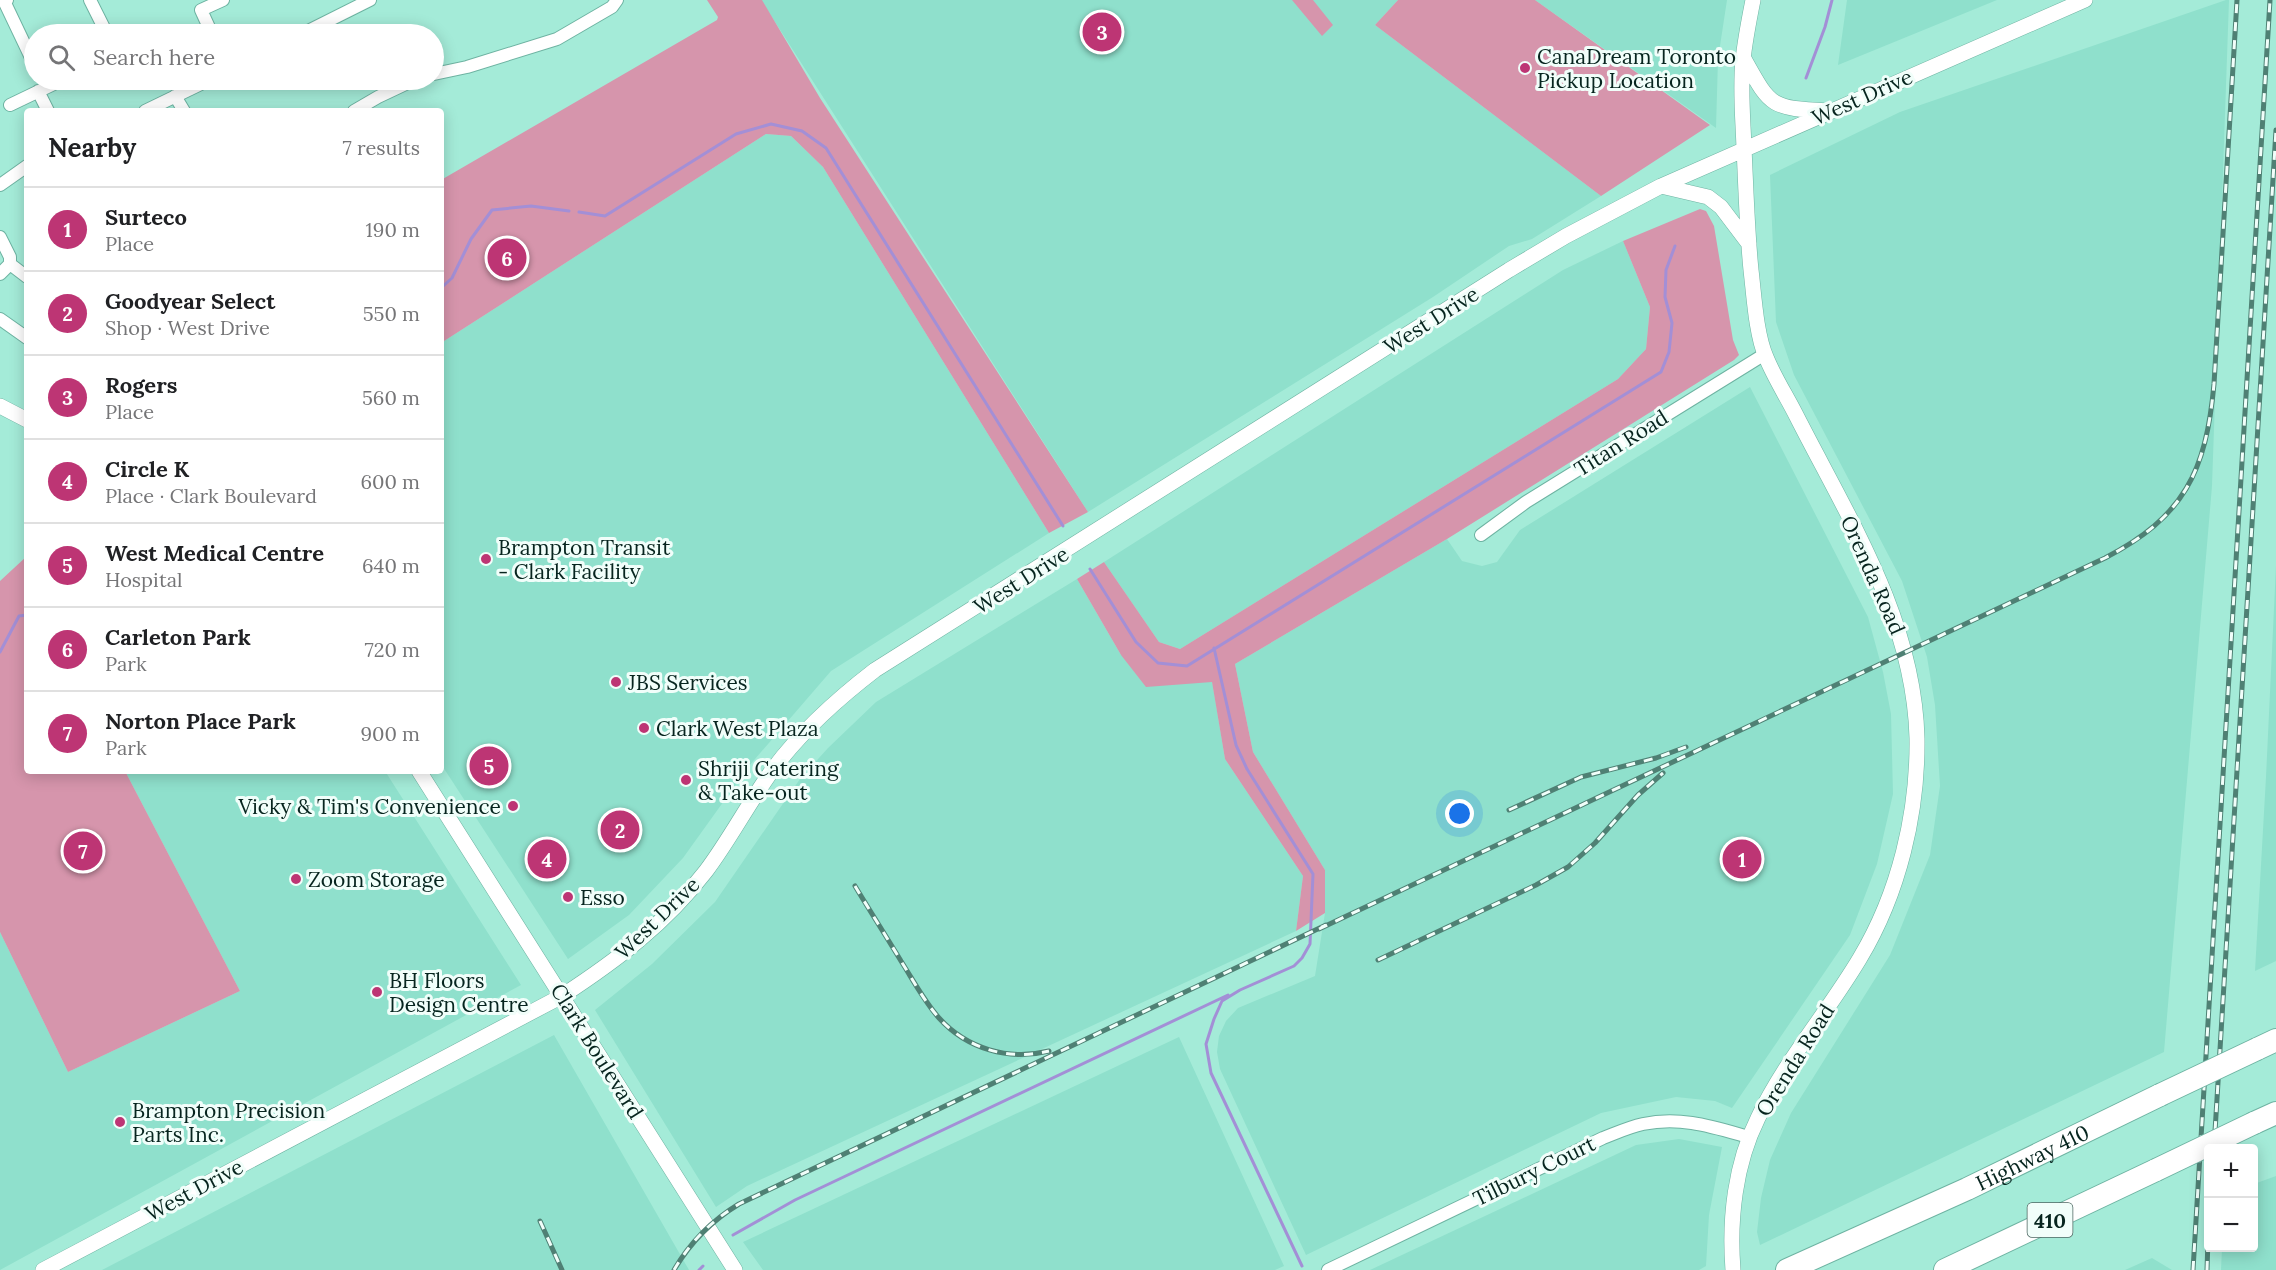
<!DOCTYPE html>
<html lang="en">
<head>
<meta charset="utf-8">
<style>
  :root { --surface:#fff; --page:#f2f2f2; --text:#202124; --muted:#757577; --line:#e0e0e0; --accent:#bd3574 }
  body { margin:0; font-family:Lora,serif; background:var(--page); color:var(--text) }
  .controls { position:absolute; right:18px; bottom:18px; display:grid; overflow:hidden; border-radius:6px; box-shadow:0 3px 15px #0003 }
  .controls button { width:54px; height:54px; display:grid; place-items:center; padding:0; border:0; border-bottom:2px solid var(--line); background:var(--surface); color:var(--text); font:30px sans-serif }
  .you { position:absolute; left:1460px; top:814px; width:21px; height:21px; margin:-15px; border:4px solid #fff; border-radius:50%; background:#1a73e8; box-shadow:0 0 0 9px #1a73e833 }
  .badge { display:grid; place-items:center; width:39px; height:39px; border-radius:50%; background:var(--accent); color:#fff; font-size:20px; font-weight:700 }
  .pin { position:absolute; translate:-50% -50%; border:3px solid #fff; box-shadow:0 2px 6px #0006 }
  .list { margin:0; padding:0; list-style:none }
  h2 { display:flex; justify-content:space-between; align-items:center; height:78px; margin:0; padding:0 24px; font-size:26px }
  h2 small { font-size:20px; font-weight:400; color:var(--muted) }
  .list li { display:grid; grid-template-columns:39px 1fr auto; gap:18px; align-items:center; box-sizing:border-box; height:84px; padding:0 24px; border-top:2px solid var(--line) }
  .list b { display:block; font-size:22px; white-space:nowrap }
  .list p { margin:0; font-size:20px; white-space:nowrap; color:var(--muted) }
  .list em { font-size:20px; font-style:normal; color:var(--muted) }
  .icon { flex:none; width:33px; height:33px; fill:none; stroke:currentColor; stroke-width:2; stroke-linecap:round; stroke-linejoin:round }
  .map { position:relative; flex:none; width:2276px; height:1270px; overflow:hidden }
  .search { position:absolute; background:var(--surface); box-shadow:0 3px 15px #0003; left:24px; top:24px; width:420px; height:66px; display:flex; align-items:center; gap:15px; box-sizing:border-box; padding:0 21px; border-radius:33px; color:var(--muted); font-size:22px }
  .panel { position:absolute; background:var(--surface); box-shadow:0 3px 15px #0003; left:24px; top:108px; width:420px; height:666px; border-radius:6px }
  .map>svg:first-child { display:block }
  .built { fill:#8fe0cc }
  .green { fill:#d695ac }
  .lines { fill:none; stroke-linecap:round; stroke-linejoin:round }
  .stream { stroke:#a38fd6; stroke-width:3 }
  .minor-casing { stroke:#6eb3a2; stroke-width:14 }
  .tertiary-casing { stroke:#6eb3a2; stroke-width:16 }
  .motorway-casing { stroke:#6eb3a2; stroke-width:24 }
  .minor { stroke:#fff; stroke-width:12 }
  .tertiary { stroke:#fff; stroke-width:15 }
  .motorway { stroke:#fff; stroke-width:22 }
  .rail-casing { stroke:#4f8074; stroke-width:5 }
  .rail { stroke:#f1fefa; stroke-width:3; stroke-dasharray:9; stroke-linecap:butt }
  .motorway-bridge-casing { stroke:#6eb3a2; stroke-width:24; stroke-linecap:butt }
  .motorway-bridge { stroke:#fff; stroke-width:22 }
  .poi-dot { fill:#bd3574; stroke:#f1fefa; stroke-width:2 }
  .labels { text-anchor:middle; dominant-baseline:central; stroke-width:6; stroke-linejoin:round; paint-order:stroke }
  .shield { fill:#f1fefa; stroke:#4d6661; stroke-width:1.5 }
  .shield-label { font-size:20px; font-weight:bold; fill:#07251f }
  .poi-label { font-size:21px; fill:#07251f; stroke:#f1fefa; text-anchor:start }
  .street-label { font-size:21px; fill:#07251f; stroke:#f1fefa }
</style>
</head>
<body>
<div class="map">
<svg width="2276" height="1270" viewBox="0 0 2276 1270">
  <rect width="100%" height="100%" fill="#a4ebd8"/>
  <path class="built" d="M761,0H1398L1375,25L1601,196L1532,239L1509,246L1433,297L1088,512Z
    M1535,0H1727L1718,59L1716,128Z
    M1847,0H1997L1838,65Z
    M2226,0H2229L2212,486L2164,1052L1760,1245L1757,1232L1761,1198L1770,1160L1791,1113L1890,955L1930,855L1940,786L1935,705L1927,657L1902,581L1794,375L1776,322L1770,175L1900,112Z
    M766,134L791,136L823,167L1049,533L831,671L749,766L683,858L629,915L568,959L441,764V343Z
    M1623,241L1650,307L1646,349L1618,379L1180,649L1159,642L1104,562L1522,296L1563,270Z
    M1750,387L1868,617L1883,672L1891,714L1893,794L1877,864L1850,935L1732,1108L1715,1101L1676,1097L1601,1113L1306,1255L1220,1069L1217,1052L1219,1036L1226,1021L1238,1008L1315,976L1325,913V870L1253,752L1235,664L1447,539L1462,561L1482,566L1497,562L1520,530Z
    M2276,566V961L2255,971L2266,777Z
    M1077,579L1121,655L1212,681L1225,759L1303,876L1296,931L747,1186L716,1207L595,1010L652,964L715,902L800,779L828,748L876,702Z
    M125,771H385L521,985L0,1270V932L68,1072L240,991Z
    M554,1035L689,1270H102Z
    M1179,1037L1284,1266L1275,1270H763L743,1242Z
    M1679,1139L1722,1147L1709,1215L1706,1266L1699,1270H1370L1636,1145Z
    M2276,1176V1270H2221L2222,1248H2254V1184Z
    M2152,1258L2172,1270H2125Z"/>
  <path class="green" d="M707,0H762L820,98L1088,512L1049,533L823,167L791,136L766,134L441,343V180L717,20L718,17Z
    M1292,0H1313L1333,25L1322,36Z
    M1398,0H1535L1710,125L1601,196L1375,25Z
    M1700,209L1706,211L1714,226L1733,340L1739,355L1734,360L1447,539L1235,664L1253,752L1325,870V913L1296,931L1303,876L1225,759L1212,682L1146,687L1121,655L1077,579L1104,562L1159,642L1180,649L1618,379L1646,349L1650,307L1623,241Z
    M27,556V771H125L240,991L68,1072L0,932V581Z"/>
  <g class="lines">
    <path class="stream" d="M1806,78L1825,27L1832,0
      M579,212L605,216L736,134L771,124L802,131L826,148L1063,526
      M441,288L452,278L471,239L492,210L531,206L569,211
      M1090,569L1136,642L1158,663L1187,666L1661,372L1669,352L1672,323L1665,297L1666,270L1675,246
      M1214,648L1236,745L1247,769L1313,874L1310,944L1302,958L1294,966L1240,990L1222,1001L1214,1019L1206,1044L1211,1073L1302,1266
      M0,652L19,616L27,615
      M733,1235L795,1200L1228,995
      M699,1270L703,1266"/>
    <defs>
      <path id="minor" d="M7,0L5,3L34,64
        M90,0L107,34
        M212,34L201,10L223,0
        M302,34L370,0
        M434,74L467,67L557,39L612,7L617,0
        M38,91L48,111
        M175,96L184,111
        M10,105L62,80
        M145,111L209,80
        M354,111L378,97L414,80
        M0,185L27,166
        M0,237L10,257V264L0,274
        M10,264L27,277
        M0,319L27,338
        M1481,535L1526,502L1765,354
        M1328,1270L1603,1138C1616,1133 1629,1127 1643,1124C1681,1116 1713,1127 1749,1137"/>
      <path id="tertiary" d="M1743,57C1771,107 1769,108 1828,111
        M1661,186L1708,197L1721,207L1749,244
        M0,406L27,420
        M419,771L735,1270
        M43,1270L562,996C617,960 665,924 706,871C730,839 748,804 771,772C800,732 836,700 875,670L1509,270L1566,236L1661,186L2085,0
        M1733,1270C1729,1219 1735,1164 1758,1118C1785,1061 1828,1012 1860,958C1899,893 1918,813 1917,738C1914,620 1849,519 1797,417C1787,397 1774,377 1766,357C1756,334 1754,295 1751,270C1747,230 1746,189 1744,148C1743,119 1740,89 1743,60C1745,40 1749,20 1753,0"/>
      <g id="motorway">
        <path d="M2257,1049L2276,1040"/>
        <path d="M2254,1123L2276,1113"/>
        <path id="s1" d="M1787,1270L1967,1189L2160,1095"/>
        <path d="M1945,1270L2156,1170"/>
      </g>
    </defs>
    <use href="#minor" class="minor-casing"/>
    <use href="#tertiary" class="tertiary-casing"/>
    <use href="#motorway" class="motorway-casing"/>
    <use href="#minor" class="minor"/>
    <use href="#tertiary" class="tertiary"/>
    <use href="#motorway" class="motorway"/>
    <defs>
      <path id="rail" d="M1509,810L1581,777L1656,758L1686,747
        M855,886C870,911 886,936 901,961C913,980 924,1001 939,1018C967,1049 1009,1061 1049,1051
        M1319,929L2105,558C2184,517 2206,472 2214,384L2237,0
        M1378,960L1536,885L1568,867L1595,843L1638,795L1663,773
        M2214,1148L2276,130
        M540,1221L562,1270
        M674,1270C691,1241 711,1221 739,1204L1326,925
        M2193,1270L2270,0
        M2207,1270L2208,1239"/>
    </defs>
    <use href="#rail" class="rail-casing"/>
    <use href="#rail" class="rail"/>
    <defs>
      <path id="motorway-bridge" d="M2160,1095L2257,1049
        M2156,1170L2254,1123"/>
    </defs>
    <use href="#motorway-bridge" class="motorway-bridge-casing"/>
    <use href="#motorway-bridge" class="motorway-bridge"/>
  </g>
  <g class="poi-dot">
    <circle cx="1525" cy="68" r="6"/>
    <circle cx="486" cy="559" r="6"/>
    <circle cx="616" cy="682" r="6"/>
    <circle cx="644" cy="728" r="6"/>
    <circle cx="686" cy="780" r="6"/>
    <circle cx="513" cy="806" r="6"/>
    <circle cx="296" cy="879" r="6"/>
    <circle cx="568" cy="897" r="6"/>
    <circle cx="377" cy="992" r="6"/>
    <circle cx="120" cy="1122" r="6"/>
  </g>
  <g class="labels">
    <rect class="shield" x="2027.5" y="1203" width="45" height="34" rx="4.5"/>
    <g class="shield-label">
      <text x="2050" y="1220">410</text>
    </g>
    <g class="poi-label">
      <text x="1537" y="56">CanaDream Toronto<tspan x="1537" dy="24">Pickup Location</tspan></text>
      <text x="498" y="547">Brampton Transit<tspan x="498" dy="24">- Clark Facility</tspan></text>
      <text x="628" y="682">JBS Services</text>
      <text x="656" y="728">Clark West Plaza</text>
      <text x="698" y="768">Shriji Catering<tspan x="698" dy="24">&amp; Take-out</tspan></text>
      <text x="501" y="806" text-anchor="end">Vicky &amp; Tim's Convenience</text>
      <text x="308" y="879">Zoom Storage</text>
      <text x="580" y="897">Esso</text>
      <text x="389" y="980">BH Floors<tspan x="389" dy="24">Design Centre</tspan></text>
      <text x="132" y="1110">Brampton Precision<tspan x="132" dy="24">Parts Inc.</tspan></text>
    </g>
    <g class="street-label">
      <text transform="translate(1862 97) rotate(-24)">West Drive</text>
      <text transform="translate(1431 320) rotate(-32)">West Drive</text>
      <text transform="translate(1621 443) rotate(-32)">Titan Road</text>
      <text transform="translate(1873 575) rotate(66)">Orenda Road</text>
      <text transform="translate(1021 580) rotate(-32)">West Drive</text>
      <text transform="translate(657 918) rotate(-44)">West Drive</text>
      <text transform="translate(597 1051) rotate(58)">Clark Boulevard</text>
      <text transform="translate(1795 1060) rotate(-58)">Orenda Road</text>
      <text stroke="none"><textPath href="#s1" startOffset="270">Highway 410</textPath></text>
      <text transform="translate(1534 1171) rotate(-26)">Tilbury Court</text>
      <text transform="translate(194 1190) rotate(-28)">West Drive</text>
    </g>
  </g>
</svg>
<div class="controls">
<button>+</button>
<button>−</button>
</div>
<div class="you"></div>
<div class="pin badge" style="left:1742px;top:859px">1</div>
<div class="pin badge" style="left:620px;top:830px">2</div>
<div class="pin badge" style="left:1102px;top:32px">3</div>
<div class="pin badge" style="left:547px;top:859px">4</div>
<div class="pin badge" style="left:489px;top:766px">5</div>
<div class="pin badge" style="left:507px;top:258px">6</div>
<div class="pin badge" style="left:83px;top:851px">7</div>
<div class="search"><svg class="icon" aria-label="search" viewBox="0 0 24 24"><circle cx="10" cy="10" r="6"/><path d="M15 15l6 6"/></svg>Search here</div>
<section class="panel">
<h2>Nearby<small>7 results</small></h2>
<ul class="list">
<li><span class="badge">1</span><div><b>Surteco</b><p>Place</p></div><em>190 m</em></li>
<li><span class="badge">2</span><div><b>Goodyear Select</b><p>Shop · West Drive</p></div><em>550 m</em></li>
<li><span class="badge">3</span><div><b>Rogers</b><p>Place</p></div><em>560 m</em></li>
<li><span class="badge">4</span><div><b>Circle K</b><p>Place · Clark Boulevard</p></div><em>600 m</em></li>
<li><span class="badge">5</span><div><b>West Medical Centre</b><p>Hospital</p></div><em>640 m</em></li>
<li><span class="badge">6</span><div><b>Carleton Park</b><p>Park</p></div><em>720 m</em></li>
<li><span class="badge">7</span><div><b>Norton Place Park</b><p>Park</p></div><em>900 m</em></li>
</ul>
</section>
</div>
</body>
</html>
